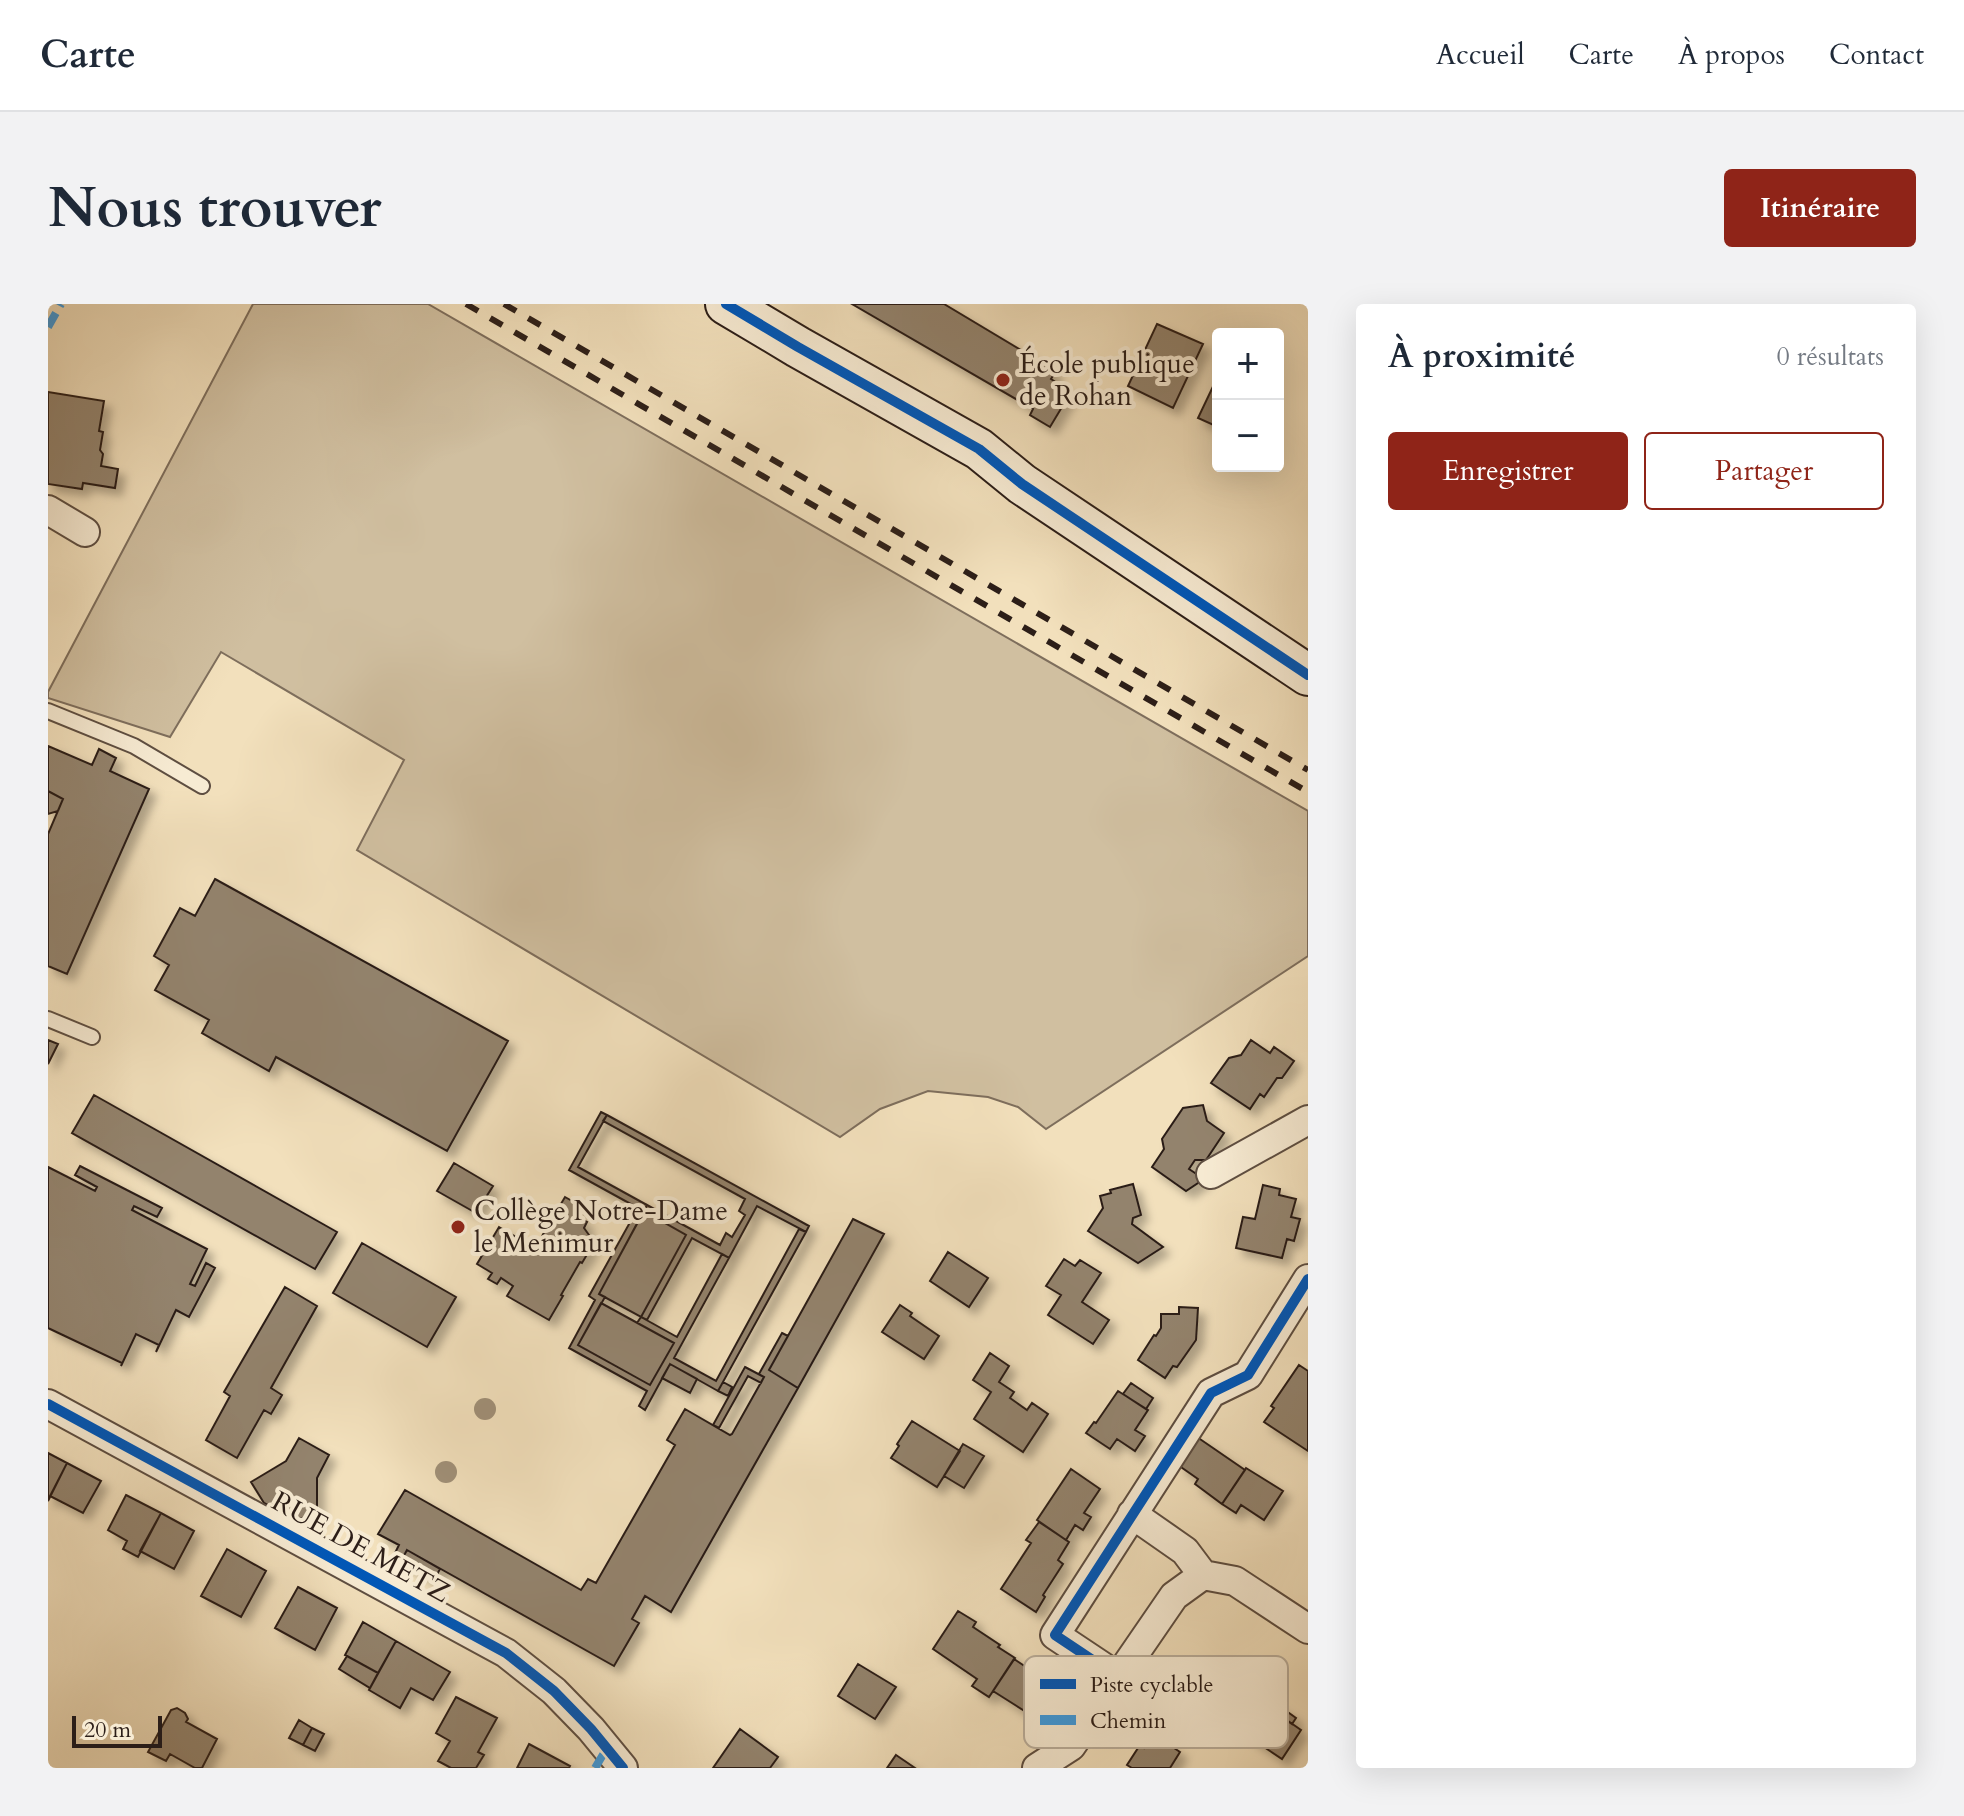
<!DOCTYPE html>
<html lang="fr">
<head>
<meta charset="utf-8">
<style>
  :root { --surface:#fff; --page:#f2f2f3; --text:#1f2937; --muted:#747a83; --line:#e0e1e3; --accent:#8f2418 }
  body { margin:0; font-family:Cardo,serif; background:var(--page); color:var(--text) }
  .controls { position:absolute; right:24px; top:24px; display:grid; overflow:hidden; border-radius:8px; box-shadow:0 8px 32px #0002 }
  .controls button { width:72px; height:72px; display:grid; place-items:center; padding:0; border:0; border-bottom:2px solid var(--line); background:var(--surface); color:var(--text); font:40px sans-serif }
  .scale { position:absolute; left:24px; bottom:20px; width:90px; box-sizing:border-box; padding-left:8px; border:4px solid #2c1e18; border-top:0; font-size:22px; line-height:28px; white-space:nowrap; color:#2c1e18; -webkit-text-stroke:6px #f7ebd3; paint-order:stroke }
  .list { margin:0; padding:0; list-style:none }
  h2 { display:flex; justify-content:space-between; align-items:center; height:104px; margin:0; padding:0 32px; font-size:34px }
  h2 small { font-size:26px; font-weight:400; color:var(--muted) }
  .actions { display:flex; gap:16px; padding:24px 32px }
  .actions a { flex:1; padding:18px 0; border:2px solid var(--accent); border-radius:8px; text-align:center; font-size:28px; color:var(--accent) }
  .actions .main { background:var(--accent); color:#fff }
  .map { position:relative; flex:none; width:1260px; height:1464px; overflow:hidden; border-radius:8px }
  header { display:flex; align-items:center; gap:48px; box-sizing:border-box; height:112px; padding:0 40px; background:var(--surface); border-bottom:2px solid var(--line) }
  header strong { font-size:38px }
  nav { display:flex; gap:44px; margin-inline-start:auto; font-size:28px }
  .intro { display:flex; align-items:center; justify-content:space-between; box-sizing:border-box; height:192px; padding:0 48px }
  h1 { margin:0; font-size:56px }
  .button { padding:20px 36px; border-radius:8px; background:var(--accent); color:#fff; font-size:28px; font-weight:700 }
  main { display:flex; gap:48px; padding:0 48px }
  aside { flex:1; background:var(--surface); border-radius:8px; box-shadow:0 8px 32px #0002 }
  .map>svg:first-child { display:block }
  .green { fill:#d0bfa0; stroke:#7e6e5c; stroke-width:2 }
  .building { fill:#93836d; stroke:#2c1e18; stroke-width:2; filter:url(#shadow) }
  .lines { fill:none; stroke-linecap:round; stroke-linejoin:round }
  .lane-casing { stroke:#5e4e41; stroke-width:18 }
  .street-casing { stroke:#5e4e41; stroke-width:32 }
  .secondary-casing { stroke:#2c1e18; stroke-width:44 }
  .lane { stroke:#f7ebd3; stroke-width:14 }
  .street { stroke:#f7ebd3; stroke-width:28 }
  .secondary { stroke:#f7ebd3; stroke-width:40 }
  .rail { stroke:#2c1e18; stroke-width:6; stroke-dasharray:14 14; stroke-linecap:butt }
  .quiet { stroke:#3d9bdf; stroke-width:8; stroke-dasharray:16 8; stroke-linecap:butt }
  .cycleway-casing { stroke:#f7ebd3; stroke-width:15 }
  .cycleway { stroke:#0057b8; stroke-width:10 }
  .tree { fill:#a09078 }
  .poi-dot { fill:#8f2418; stroke:#f7ebd3; stroke-width:3 }
  .labels { text-anchor:middle; dominant-baseline:central; stroke-width:8; stroke-linejoin:round; paint-order:stroke }
  .poi-label { font-size:28px; fill:#2c1e18; stroke:#f7ebd3; text-anchor:start }
  .street-label { font-size:28px; fill:#2c1e18; stroke:#f7ebd3 }
  .key { fill:#f7ebd3; stroke:#baae9b; stroke-width:2 }
  .key-label { font-size:22px; fill:#2c1e18 }
</style>
</head>
<body>
<header>
<strong>Carte</strong>
<nav><a>Accueil</a><a>Carte</a><a>À propos</a><a>Contact</a></nav>
</header>
<div class="intro"><h1>Nous trouver</h1><a class="button">Itinéraire</a></div>
<main>
<div class="map">
<svg width="1260" height="1464" viewBox="0 0 1260 1464">
  <defs>
    <filter id="shadow"><feDropShadow dx="7" dy="7" stdDeviation="4" flood-color="#0004"/></filter>
  </defs>
  <rect width="100%" height="100%" fill="#f2e0bc"/>
  <filter id="stains"><feTurbulence type="fractalNoise" baseFrequency=".0025" numOctaves="4"/><feColorMatrix values="0 0 0 0 .2 0 0 0 0 .09 0 0 0 0 .02 0 0 0 .5 -.17"/></filter>
  <radialGradient id="worn" r=".72"><stop offset=".6" stop-color="#630" stop-opacity="0"/><stop offset="1" stop-color="#630" stop-opacity=".3"/></radialGradient>
  <path class="green" d="M205,0H380L1260,507V652L998,825L970,803L940,793L880,787L832,805L792,833L309,546L356,456L173,348L122,433L0,394V388Z"/>
  <path class="building" d="M804,0H896L1008,67L1003,75L1023,88L1002,123L982,111L985,105Z
    M1109,20L1155,40L1125,104L1080,82Z
    M1170,72V123L1150,114Z
    M0,88L56,97L51,127L55,128L52,146L55,150L53,162L70,165L67,184L35,179L34,185L0,180Z
    M0,442L44,461L51,445L68,454L62,467L101,485L19,670L0,662V530L15,495L0,487Z
    M0,487L15,495L10,507L0,510Z
    M167,575L460,737L399,847L228,753L221,767L154,729L161,716L107,686L121,661L106,652L132,604L147,612Z
    M0,736L10,740L0,760Z
    M1203,736L1222,749L1226,743L1246,757L1234,774H1229L1216,793L1212,790L1202,805L1163,779L1181,754L1193,751Z
    M46,791L289,928L267,965L24,829Z
    M1155,801L1159,817L1176,829L1158,856H1147L1141,865L1156,875L1138,887L1104,863L1116,845L1114,835L1135,804Z
    M553,808L559,811L530,863L599,901L551,990L557,993L530,1041L602,1081L626,1039L589,1019L593,1013L629,1033L674,950L681,954L626,1054L668,1077L751,925L758,928L670,1087L622,1060L597,1106L591,1102L599,1087L521,1044L547,996L541,992L590,904L521,866Z
    M559,811L761,922L758,928L709,902L681,954L644,934L599,1016L593,1013L638,931L596,907L599,901L672,941L678,929L684,933L697,911L691,907L697,895L555,817Z
    M406,859L445,882L428,909L389,887Z
    M32,862L114,904L109,913L86,902L84,906L159,945L142,980L147,982L158,959L167,964L141,1013L128,1006L108,1048L111,1041L88,1030L73,1062L74,1059L0,1024V863L47,887L49,883L27,871Z
    M1085,880L1093,911L1085,914L1084,920L1115,943L1090,959L1040,927L1055,904L1052,892L1063,889L1062,886Z
    M1215,881L1232,885L1231,891L1248,895L1243,913L1252,915L1246,937L1239,935L1234,954L1188,944L1195,913L1207,915Z
    M517,893L533,902L527,912L539,918L536,924L541,931L537,938L544,942L534,959L532,958L513,991L515,992L501,1016L459,992L465,982L453,974L449,980L440,975L444,969L429,960L451,923L487,944Z
    M596,907L638,931L593,1013L551,990Z
    M805,915L836,930L750,1084L721,1066Z
    M314,939L408,993L379,1043L285,989Z
    M900,948L940,974L921,1003L882,977Z
    M1016,955L1027,962L1032,956L1053,969L1034,998L1061,1016L1045,1040L1000,1011L1013,991L998,982Z
    M237,983L269,1002L223,1084L234,1091L223,1110L216,1106L189,1154L158,1136L182,1092L176,1088Z
    M553,999L626,1039L602,1081L530,1041Z
    M852,1001L864,1009L862,1012L891,1032L876,1055L834,1028Z
    M1131,1003L1150,1004L1148,1036L1129,1063L1125,1062L1117,1074L1090,1056L1106,1031L1108,1032L1113,1024V1010H1131Z
    M734,1029L740,1032L721,1066L750,1084L623,1308L597,1292L584,1315L591,1319L566,1362L359,1246L353,1257L345,1253L351,1241L330,1230L357,1186L533,1286L540,1275L548,1279L627,1141L619,1136L637,1105L682,1131L684,1130L716,1073L711,1070Z
    M942,1049L961,1062L951,1078L966,1088L962,1094L979,1106L984,1099L1000,1110L975,1148L926,1115L943,1088L925,1076Z
    M622,1060L649,1075L642,1089L614,1074Z
    M1251,1061L1260,1067V1147L1216,1118L1226,1104L1223,1102Z
    M697,1063L716,1073L713,1079L700,1072L671,1124L665,1121Z
    M675,1078L684,1083L680,1092L670,1087Z
    M1083,1079L1105,1094L1098,1105L1075,1090Z
    M1070,1087L1100,1106L1087,1126L1097,1132L1087,1147L1069,1135L1062,1145L1038,1129L1046,1118L1048,1119Z
    M864,1117L912,1147L889,1183L843,1154L851,1142L849,1140Z
    M1149,1133L1197,1166L1174,1200L1147,1180L1150,1175L1130,1161Z
    M251,1134L281,1151L269,1174V1214L245,1215L216,1199L203,1178L238,1157Z
    M915,1140L936,1152L916,1184L896,1172Z
    M0,1149L19,1159L0,1197Z
    M19,1159L53,1177L35,1209L2,1192Z
    M1198,1164L1235,1187L1216,1216L1193,1201L1188,1209L1174,1200Z
    M1023,1165L1052,1185L1036,1209L1043,1213L1035,1226L1027,1221L1018,1236L989,1216Z
    M78,1191L113,1209L90,1253L75,1245L79,1237L60,1226Z
    M113,1209L146,1227L126,1265L92,1247Z
    M991,1218L1021,1238L1010,1256L1015,1260L995,1291L997,1293L988,1308L953,1285L983,1239L978,1236Z
    M179,1245L218,1267L193,1313L153,1292Z
    M359,1246L392,1265L386,1276L353,1257Z
    M250,1283L289,1304L267,1346L227,1324Z
    M910,1307L928,1318L925,1323L952,1341L950,1343L967,1354L941,1393L924,1382L929,1375L885,1345Z
    M315,1318L348,1337L330,1369L297,1351Z
    M348,1337L402,1368L385,1396L363,1384L352,1404L321,1386Z
    M299,1352L330,1369L322,1384L291,1365Z
    M966,1355L1014,1387L1011,1392L1025,1400L1008,1427L945,1387Z
    M810,1360L848,1383L827,1415L790,1392Z
    M408,1393L449,1414L430,1448L436,1451L428,1464H403L390,1457L402,1437L388,1429Z
    M1224,1398L1237,1406L1233,1412L1253,1426L1234,1455L1201,1433Z
    M129,1404L137,1409L140,1415L138,1418L169,1435L154,1464H147L122,1450L118,1457L100,1448L123,1406Z
    M1237,1406L1248,1414L1244,1420L1233,1412Z
    M251,1416L264,1424L255,1441L241,1434Z
    M264,1424L276,1430L267,1447L255,1441Z
    M692,1425L730,1453L722,1464H665Z
    M1105,1430L1132,1448L1122,1464H1084L1079,1461L1092,1441L1096,1444Z
    M481,1440L522,1462L521,1464H469Z
    M848,1451L867,1464H839Z"/>
  <g class="lines">
    <defs>
      <path id="lane" d="M0,407L86,442L154,482
        M0,715L44,733"/>
      <path id="street" d="M0,206L37,228
        M1163,870L1260,816
        M0,1100L458,1349L506,1387L543,1425L575,1464
        M1084,1210L1137,1247L1155,1271
        M1070,1373L1007,1331L1163,1089L1200,1071L1260,975
        M989,1464L1023,1442L1126,1292L1155,1271L1187,1277L1260,1325"/>
      <path id="secondary" d="M678,0L750,43L931,145L974,180L1260,371"/>
    </defs>
    <use href="#lane" class="lane-casing"/>
    <use href="#street" class="street-casing"/>
    <use href="#secondary" class="secondary-casing"/>
    <use href="#lane" class="lane"/>
    <use href="#street" class="street"/>
    <use href="#secondary" class="secondary"/>
    <path class="rail" d="M418,0L1260,488
      M456,0L1260,466"/>
    <path class="quiet" d="M0,23L13,0
      M547,1464L559,1444"/>
    <defs>
      <path id="cycleway" d="M678,0L750,43L931,145L974,180L1260,371
        M0,1100L458,1349L506,1387L543,1425L575,1464
        M1070,1373L1007,1331L1163,1089L1200,1071L1260,975"/>
    </defs>
    <use href="#cycleway" class="cycleway-casing"/>
    <use href="#cycleway" class="cycleway"/>
  </g>
  <g class="tree">
    <circle cx="437" cy="1105" r="11"/>
    <circle cx="398" cy="1168" r="11"/>
  </g>
  <g class="poi-dot">
    <circle cx="955" cy="76" r="8"/>
    <circle cx="410" cy="923" r="8"/>
  </g>
  <g class="labels">
    <g class="poi-label">
      <text x="971" y="60">École publique<tspan x="971" dy="32">de Rohan</tspan></text>
      <text x="426" y="907">Collège Notre-Dame<tspan x="426" dy="32">le Menimur</tspan></text>
    </g>
    <g class="street-label">
      <text transform="translate(313 1243) rotate(29)">RUE DE METZ</text>
    </g>
  </g>
  <rect x="976" y="1352" width="264" height="92" rx="12" class="key"/>
  <rect x="992" y="1375" width="36" height="10" fill="#0057b8"/>
  <rect x="992" y="1411" width="36" height="10" fill="#3d9bdf"/>
  <g class="key-label">
    <text x="1042" y="1388">Piste cyclable</text>
    <text x="1042" y="1424">Chemin</text>
  </g>
  <rect width="100%" height="100%" filter="url(#stains)"/>
  <rect width="100%" height="100%" fill="url(#worn)"/>
</svg>
<div class="controls">
<button>+</button>
<button>−</button>
</div>
<div class="scale">20 m</div>
</div>
<aside>
<h2>À proximité<small>0 résultats</small></h2>
<ul class="list">
</ul>
<div class="actions"><a class="main">Enregistrer</a><a>Partager</a></div>
</aside>
</main>
</body>
</html>
